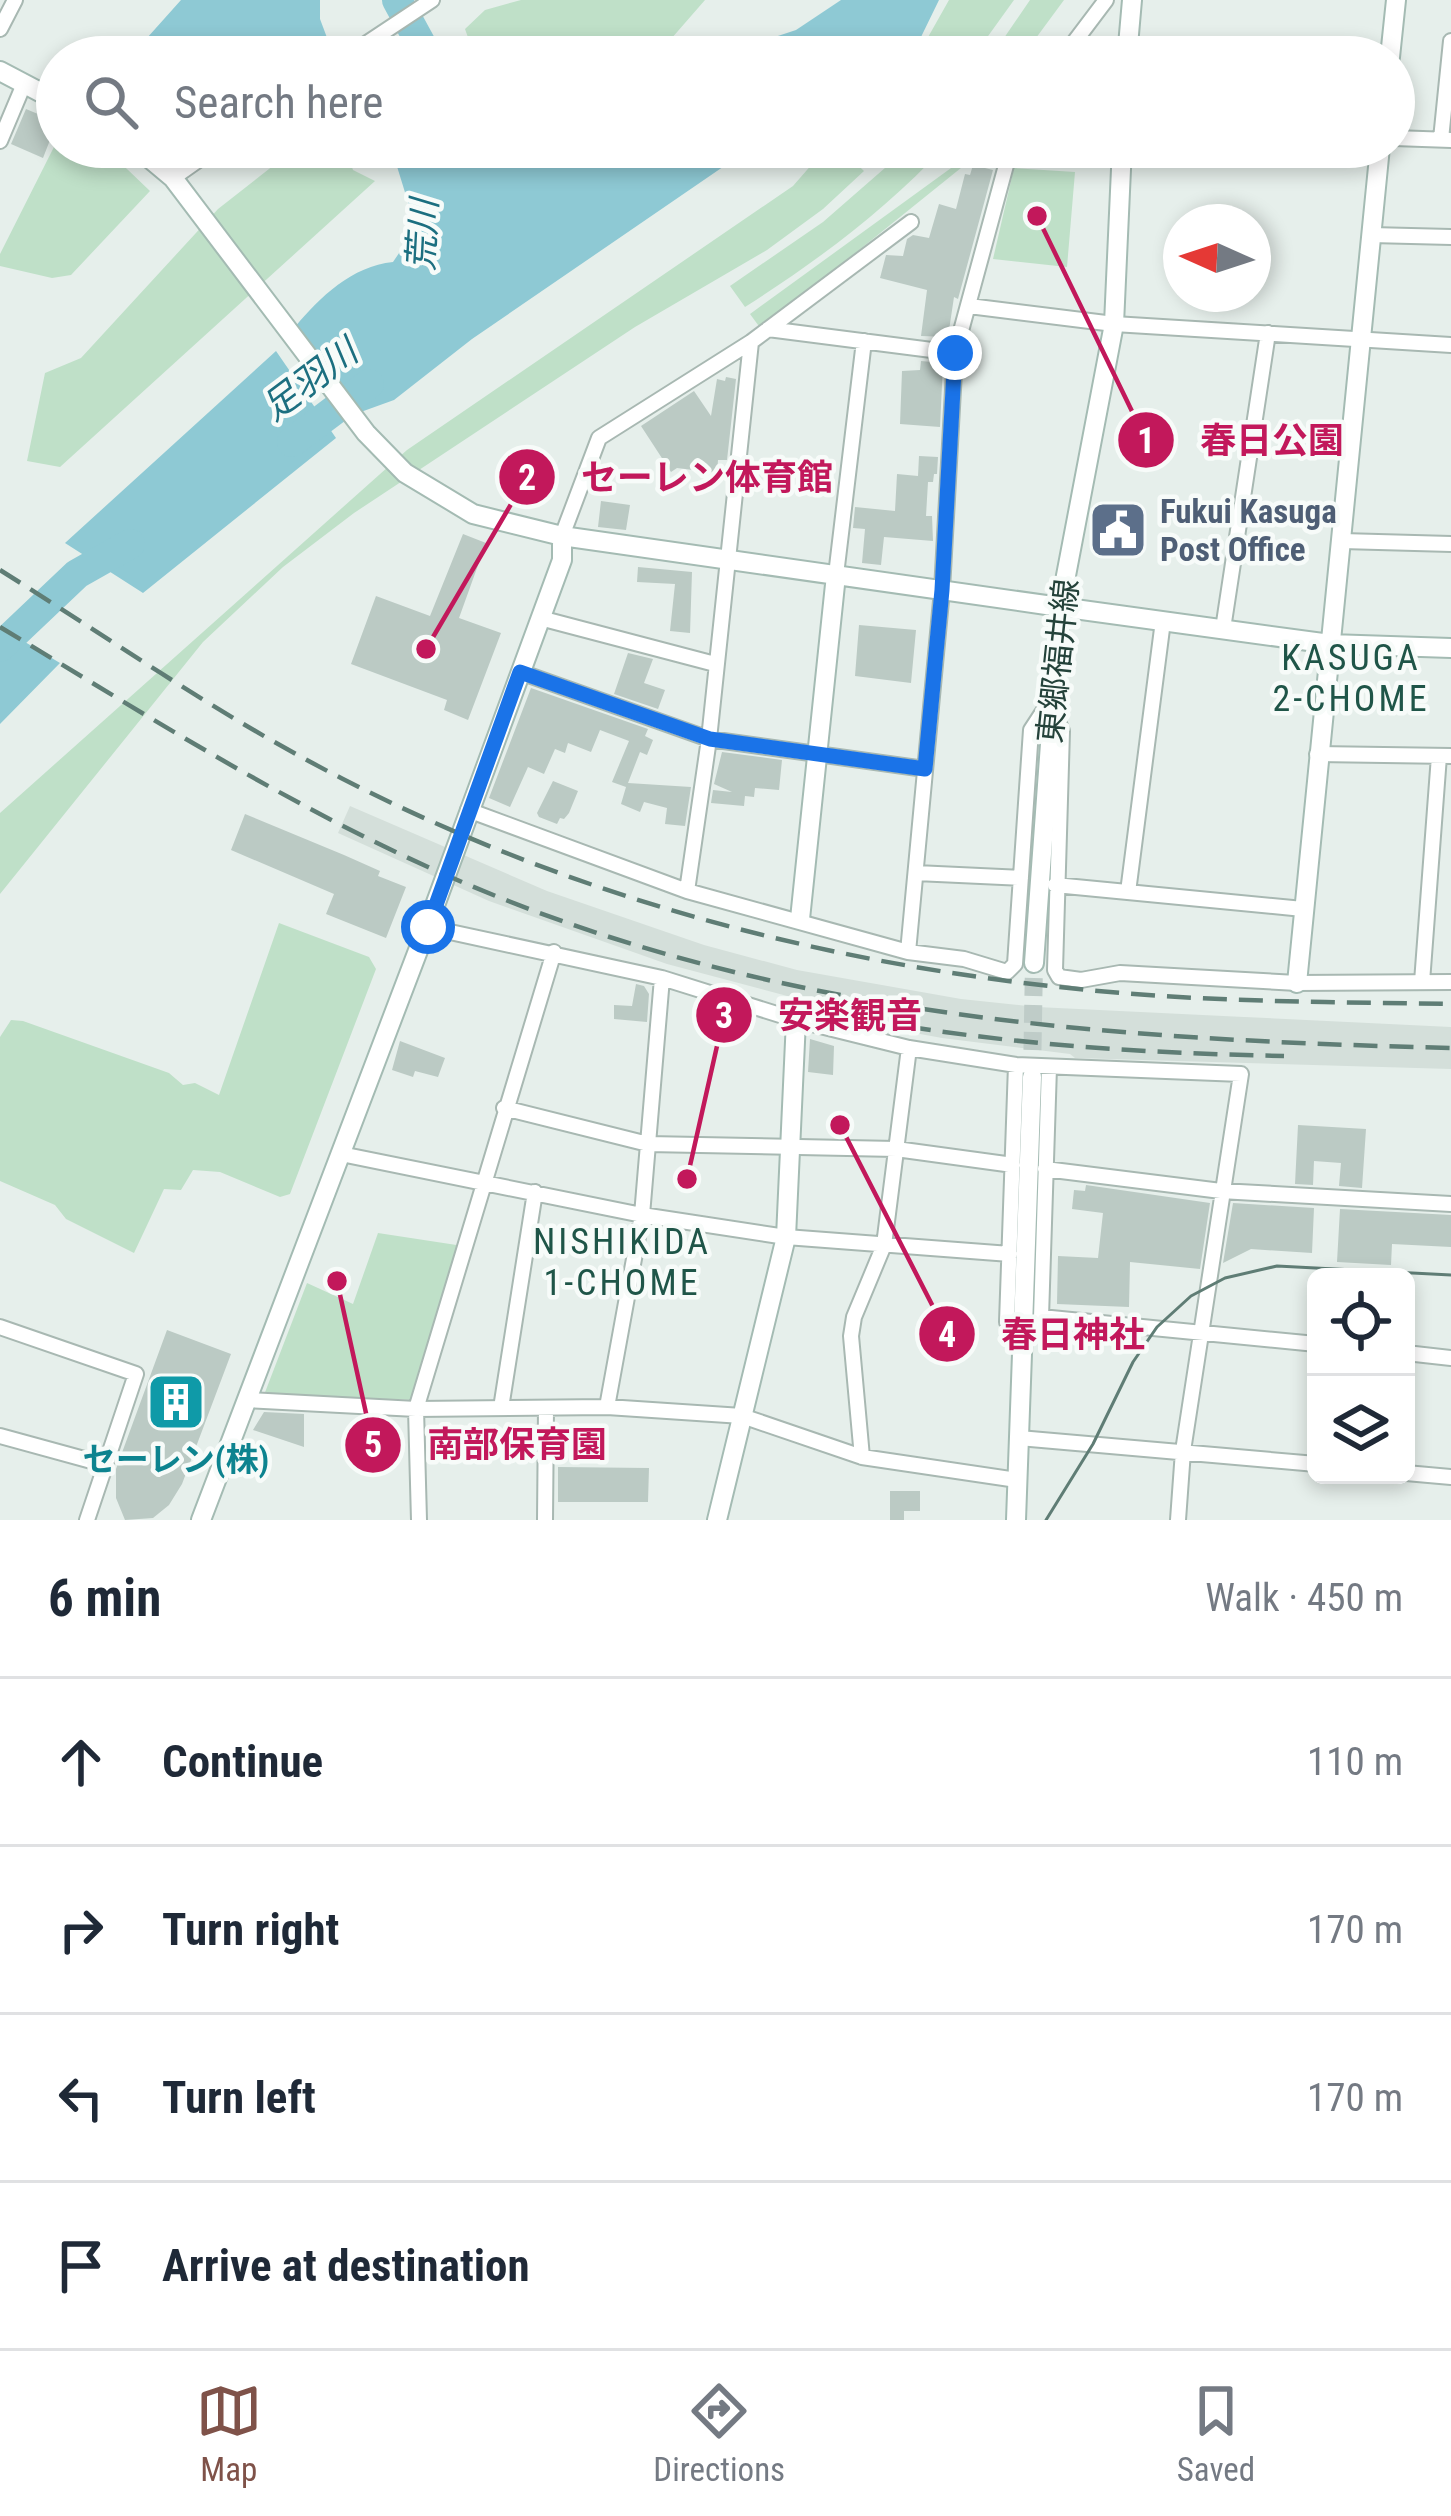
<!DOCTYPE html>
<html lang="en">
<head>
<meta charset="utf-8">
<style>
  :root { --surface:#fff; --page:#f6f6f7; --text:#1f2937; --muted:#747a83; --line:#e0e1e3; --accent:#7f5249 }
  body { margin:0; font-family:"Roboto Condensed","Noto Sans JP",sans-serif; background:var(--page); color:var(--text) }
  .controls { position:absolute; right:36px; bottom:36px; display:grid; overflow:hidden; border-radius:18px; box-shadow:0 6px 18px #0003 }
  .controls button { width:108px; height:108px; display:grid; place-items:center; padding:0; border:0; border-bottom:3px solid var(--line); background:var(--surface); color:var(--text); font:60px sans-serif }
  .compass { position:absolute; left:1163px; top:204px; width:108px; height:108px; border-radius:50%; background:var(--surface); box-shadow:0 6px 18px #0003; rotate:273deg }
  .stop { position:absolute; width:36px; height:36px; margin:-27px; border:9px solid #1a73e8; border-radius:50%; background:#fff }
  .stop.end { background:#1a73e8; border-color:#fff; box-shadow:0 3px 12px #0008 }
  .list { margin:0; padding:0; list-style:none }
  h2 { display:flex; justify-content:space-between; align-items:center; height:156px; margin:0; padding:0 48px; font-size:51px }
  h2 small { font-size:39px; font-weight:400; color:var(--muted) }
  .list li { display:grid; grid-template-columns:78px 1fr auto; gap:36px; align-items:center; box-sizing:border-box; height:168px; padding:0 48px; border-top:3px solid var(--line) }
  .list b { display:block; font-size:45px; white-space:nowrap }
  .list em { font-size:39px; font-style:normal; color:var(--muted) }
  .icon { flex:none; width:66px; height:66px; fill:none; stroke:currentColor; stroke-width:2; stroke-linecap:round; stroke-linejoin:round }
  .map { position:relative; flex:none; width:1451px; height:1520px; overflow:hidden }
  .search { position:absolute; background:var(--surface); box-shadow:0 6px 18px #0003; left:36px; right:36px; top:36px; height:132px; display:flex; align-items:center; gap:30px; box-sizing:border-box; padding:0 42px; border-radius:66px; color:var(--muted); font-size:45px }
  .sheet { height:828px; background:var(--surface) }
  nav { display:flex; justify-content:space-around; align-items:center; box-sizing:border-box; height:168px; border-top:3px solid var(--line); background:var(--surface); font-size:33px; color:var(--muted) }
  nav a { display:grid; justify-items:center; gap:6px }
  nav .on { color:var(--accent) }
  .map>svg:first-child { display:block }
  .built { fill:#d4dfda }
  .green { fill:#bfe0c8 }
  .water { fill:#8ec9d4 }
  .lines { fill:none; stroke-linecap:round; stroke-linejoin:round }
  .river { stroke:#8ec9d4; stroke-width:30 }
  .building { fill:#bbcac4 }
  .secondary-tunnel { stroke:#bfccc8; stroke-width:18; stroke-dasharray:18 9; stroke-linecap:butt }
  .street-casing { stroke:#a8b8b2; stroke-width:18 }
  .secondary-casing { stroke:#a4bbb3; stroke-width:22 }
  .street { stroke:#fff; stroke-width:14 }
  .secondary { stroke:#fff; stroke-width:18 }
  .tram { stroke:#5f7d75; stroke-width:3 }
  .rail { stroke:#5f7d75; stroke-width:4.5; stroke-dasharray:24 12; stroke-linecap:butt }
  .route { stroke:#1a73e8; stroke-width:15 }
  .labels { text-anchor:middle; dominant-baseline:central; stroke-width:9; stroke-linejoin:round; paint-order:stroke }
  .service-label { font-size:33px; font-weight:bold; fill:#4e5e75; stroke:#f7fbf9; text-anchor:start }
  .street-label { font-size:33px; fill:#24423a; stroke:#f7fbf9 }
  .culture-label { font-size:33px; font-weight:bold; fill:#0d838f; stroke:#f7fbf9 }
  .water-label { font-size:36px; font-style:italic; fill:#1c6f80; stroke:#f7fbf9 }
  .neighbourhood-label { font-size:36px; letter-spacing:3px; fill:#1f5548; stroke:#f7fbf9 }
  .leader { fill:none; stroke:#c2185b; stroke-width:4.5 }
  .callout-dot { fill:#c2185b; stroke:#f7fbf9; stroke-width:4.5 }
  .mark-label { font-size:36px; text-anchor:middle; font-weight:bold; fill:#fff }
  .callout-label { font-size:36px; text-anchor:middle; font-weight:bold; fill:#c2185b; stroke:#f7fbf9; stroke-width:9; stroke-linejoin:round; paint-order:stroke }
</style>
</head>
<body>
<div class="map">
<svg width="1451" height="1520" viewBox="0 0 1451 1520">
  <rect width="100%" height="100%" fill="#e6efeb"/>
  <path class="built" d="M350,806L547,891L704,945L797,970L961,999L1037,1007L1451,1027V1069L1075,1058L1070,1054L942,1038L816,1015L817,1004L667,964L489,901L338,833Z"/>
  <path class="green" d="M521,0H705L671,39L644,57H475L465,29L485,10Z
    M949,0H1014L973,57H912L927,39Z
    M1030,0H1064L1022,57H991Z
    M57,141V147H104L150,191L71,275L52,278L0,266V254Z
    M297,147H345L353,170L375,181L60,467L27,461L45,373L81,358L218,209Z
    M827,147H839L864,171L823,209L767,250L635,327L354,513L283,567L203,642L0,894V813L407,450L793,186Z
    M909,147H944C886,210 817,261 745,307L730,286L823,222Z
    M980,147H987L761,329L750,314Z
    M1014,168L1075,172L1067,267L993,259Z
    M279,923L369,957L376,969L290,1194L280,1197L220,1172L193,1170L181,1190L164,1189L134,1253L66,1219L55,1205L0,1181V1037L11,1020L23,1021L169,1073L183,1085L195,1083L219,1095Z
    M378,1233L463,1246L413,1400L264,1395L307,1283L353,1304Z"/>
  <path class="water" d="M181,0H320V19L332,51L324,57H130Z
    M841,0H939L921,37L906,57H715L796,30Z
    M391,147H484L487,152L499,147H752L472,339L394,400L358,413L295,327C320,297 352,266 393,262L416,228Z
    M276,351L336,438L143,593L65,543Z
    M0,627L60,663L0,724Z"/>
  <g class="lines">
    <path class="river" d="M397,0L428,57
      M292,442L369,384
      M0,647L77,574L130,544"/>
  </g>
  <path class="building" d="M26,109L57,122L43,158L11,144Z
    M973,165L993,170L958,299L954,297L948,337L921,336L927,290L880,278L886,255L903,256L907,239L913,235L929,238L939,204L956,209L965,174L970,175Z
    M921,361L943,363L940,427L900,424L902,371L920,370Z
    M726,377L736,379L727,460H718L717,473L677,468L671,472L641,426L694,391L711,416L717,379L725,381Z
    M919,456L938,457L937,474H934L933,482H928L926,516H932L933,541L884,537L881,565L862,563L865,529L853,528L855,507L895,511L897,474L918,476Z
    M601,501L630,505L626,530L598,527Z
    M463,534L486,543L459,618L501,633L468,720L444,710L447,700L351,664L376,596L430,616Z
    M638,567L692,572L690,633L670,631L675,584L637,582Z
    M859,625L916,630L911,683L855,676Z
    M628,653L653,659L644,683L665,690L658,709L614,694Z
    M531,688L648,729L645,736L653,740L647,755L640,752L628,783L691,787L685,826L665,824L667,808L644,802L640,812L621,804L626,787L612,782L629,741L600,730L591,752L568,743L565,753L555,749L544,774L528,767L510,807L489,798Z
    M722,752L782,760L779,790L755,788L754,797L745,796L744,806L711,803L713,790L732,792L714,784Z
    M553,781L578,791L569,813L564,819L560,818L557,824L539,817L537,813Z
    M245,814L344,855L380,871L378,876L406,887L386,938L326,914L334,894L231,850Z
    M636,984L644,986L649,994L647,1022L614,1019V1005L632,1006Z
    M810,1039L834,1046L833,1075L808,1072Z
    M400,1041L445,1058L438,1077L415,1071L413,1077L392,1070Z
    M1298,1125L1366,1129L1362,1188L1339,1186L1341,1163L1314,1161L1313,1185L1295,1184Z
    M1086,1185L1210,1203L1200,1269L1130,1262L1129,1307L1057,1304L1058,1256L1098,1258L1103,1213L1072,1209L1074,1190L1085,1191Z
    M1233,1203L1314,1208L1312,1253L1251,1249L1223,1263Z
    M1340,1209L1451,1215V1247L1392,1244L1391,1265L1337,1262Z
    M167,1330L231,1354L182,1484L169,1505L153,1518L125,1520L116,1498V1469Z
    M264,1412L304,1414V1447L253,1430Z
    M558,1467L649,1468L648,1502H558Z
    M890,1491H920V1511H904V1520H890Z"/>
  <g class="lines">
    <path class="secondary-tunnel" d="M1032,1077L1034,963"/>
    <defs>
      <path id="street" d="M0,29L15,0
        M346,57L432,0
        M1063,57L1106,0
        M1394,138L1451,140
        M1441,139L1451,41
        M0,141L24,84
        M173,178L217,147
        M1371,235L1451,237
        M969,306L1114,324L1451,345
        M768,329L955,353
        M562,536L599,438L751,342L911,222
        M1342,541L1451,544
        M836,575L864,341
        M540,618L715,664
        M1223,629L1268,333
        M520,672L709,739L925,769
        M1054,712L1062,731L1055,970L1059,977L1081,980L1120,973L1297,983L1451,982
        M1317,754L1451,756
        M468,810L687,891L908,952L964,959L1007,972L1015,964L1031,730L1050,701
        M916,873L1021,878
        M1055,885L1303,909
        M687,891L709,739L751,342
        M1128,892L1163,621
        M427,927L662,978L796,1020L909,1048L1016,1065L1241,1074L1183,1451L1178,1520
        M908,952L942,590L955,353L1011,147
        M1422,982L1439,756
        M1016,1065L1007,1322L1022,1344L1041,1317L1049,1067
        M504,1108L648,1144L896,1149L1013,1165
        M341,1154L642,1215L786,1237L1010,1254
        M1045,1169L1221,1191L1451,1204
        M1041,1317L1316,1344
        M0,1327L136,1374L87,1520
        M1406,1353L1451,1358
        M247,1400L416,1409L607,1407L742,1416L862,1457L1017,1480
        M607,1407L642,1215L662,978
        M501,1408L535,1192
        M0,1436L106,1465
        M1019,1438L1316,1464
        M862,1457L851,1336L854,1317L884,1245L909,1048
        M1406,1473L1451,1477
        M419,1520L416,1409L554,952
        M545,1520L546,1408"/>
      <path id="secondary" d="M1127,57L1132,0
        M1390,57L1396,0
        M0,71L57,101
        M136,147L173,178L366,433L405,473L473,514L562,536L1060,607L1330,644L1451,648
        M800,919L836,575
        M1034,963L1060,607L1114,324L1122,147
        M1297,983L1380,147
        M201,1520L427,927L562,560V536
        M717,1520L786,1237L796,1020
        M1016,1520L1032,1077"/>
    </defs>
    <use href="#street" class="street-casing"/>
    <use href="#secondary" class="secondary-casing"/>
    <use href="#street" class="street"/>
    <use href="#secondary" class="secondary"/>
    <path class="tram" d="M1046,1520L1093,1444L1133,1362L1157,1327L1191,1296L1225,1278L1277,1266L1451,1275"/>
    <path class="rail" d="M0,570C112,640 223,718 341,778C575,898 827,965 1088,990C1208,1002 1330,1002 1451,1004
      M0,627C141,712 278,799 428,867C755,1016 1097,1039 1451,1048
      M836,1014C985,1043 1132,1053 1284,1056"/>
  </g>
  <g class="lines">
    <path class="route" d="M428,927L520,672L710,739L925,769L942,590L955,353"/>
  </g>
  <defs>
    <symbol id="civic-square" viewBox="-11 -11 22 22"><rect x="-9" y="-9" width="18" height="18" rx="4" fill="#5c6f8a" stroke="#f7fbf9"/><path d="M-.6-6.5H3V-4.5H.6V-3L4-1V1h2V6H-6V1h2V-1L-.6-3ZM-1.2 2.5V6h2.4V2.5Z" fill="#fff"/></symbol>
    <symbol id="building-square" viewBox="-11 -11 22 22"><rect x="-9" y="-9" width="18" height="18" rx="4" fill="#0f9aa8" stroke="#f7fbf9"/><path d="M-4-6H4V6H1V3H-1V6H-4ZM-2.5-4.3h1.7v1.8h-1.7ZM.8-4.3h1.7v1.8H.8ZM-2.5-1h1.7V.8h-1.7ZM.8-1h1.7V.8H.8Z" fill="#fff"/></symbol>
  </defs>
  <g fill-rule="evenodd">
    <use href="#civic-square" x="1085" y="497" width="66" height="66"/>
    <use href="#building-square" x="143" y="1369" width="66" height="66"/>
  </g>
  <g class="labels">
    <g class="service-label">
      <text x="1160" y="511">Fukui Kasuga<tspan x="1160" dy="38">Post Office</tspan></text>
    </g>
    <g class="street-label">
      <text transform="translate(1058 661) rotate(-84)">東郷福井線</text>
    </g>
    <g class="culture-label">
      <text x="176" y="1459">セーレン(株)</text>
    </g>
    <g class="water-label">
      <text transform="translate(423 235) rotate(-87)">荒川</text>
      <text transform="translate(310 380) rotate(-37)">足羽川</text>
    </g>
    <g class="neighbourhood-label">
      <text x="1351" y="658">KASUGA<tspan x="1351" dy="41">2-CHOME</tspan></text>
      <text x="622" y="1242">NISHIKIDA<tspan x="622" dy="41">1-CHOME</tspan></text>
    </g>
  </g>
  <path class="leader" d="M1037 216L1146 440M426 649L527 477M687 1179L724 1015M840 1125L947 1334M337 1281L373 1445"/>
  <g class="callout-dot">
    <circle cx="1037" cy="216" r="12"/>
    <circle cx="426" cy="649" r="12"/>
    <circle cx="687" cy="1179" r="12"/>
    <circle cx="840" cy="1125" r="12"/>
    <circle cx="337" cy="1281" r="12"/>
    <circle cx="1146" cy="440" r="30"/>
    <circle cx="527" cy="477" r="30"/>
    <circle cx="724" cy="1015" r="30"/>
    <circle cx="947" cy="1334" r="30"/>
    <circle cx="373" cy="1445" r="30"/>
  </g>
  <g class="mark-label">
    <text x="1146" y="453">1</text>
    <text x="527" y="490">2</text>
    <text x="724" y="1028">3</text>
    <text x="947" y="1347">4</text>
    <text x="373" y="1457">5</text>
  </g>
  <g class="callout-label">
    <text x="1272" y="453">春日公園</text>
    <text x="707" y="490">セーレン体育館</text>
    <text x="850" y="1028">安楽観音</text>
    <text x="1073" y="1347">春日神社</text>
    <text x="517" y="1457">南部保育園</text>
  </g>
</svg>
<div class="controls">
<button><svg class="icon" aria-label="locate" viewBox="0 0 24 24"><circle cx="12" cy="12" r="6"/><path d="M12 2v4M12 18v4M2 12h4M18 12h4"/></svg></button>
<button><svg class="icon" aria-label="layers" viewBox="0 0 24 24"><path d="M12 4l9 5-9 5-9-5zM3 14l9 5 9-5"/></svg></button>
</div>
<svg class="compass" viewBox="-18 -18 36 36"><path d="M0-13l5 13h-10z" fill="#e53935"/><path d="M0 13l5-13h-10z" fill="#747a83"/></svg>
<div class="stop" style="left:428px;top:927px"></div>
<div class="stop end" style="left:955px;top:353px"></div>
<div class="search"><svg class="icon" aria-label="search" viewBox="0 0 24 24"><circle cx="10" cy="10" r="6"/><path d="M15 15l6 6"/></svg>Search here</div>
</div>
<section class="sheet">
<h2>6 min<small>Walk · 450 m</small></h2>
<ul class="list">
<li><svg class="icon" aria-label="ahead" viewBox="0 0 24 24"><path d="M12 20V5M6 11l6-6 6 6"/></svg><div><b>Continue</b></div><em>110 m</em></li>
<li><svg class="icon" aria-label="right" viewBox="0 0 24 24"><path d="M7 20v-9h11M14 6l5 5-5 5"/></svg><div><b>Turn right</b></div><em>170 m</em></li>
<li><svg class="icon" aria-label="left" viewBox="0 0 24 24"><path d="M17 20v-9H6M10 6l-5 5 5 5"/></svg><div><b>Turn left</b></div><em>170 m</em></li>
<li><svg class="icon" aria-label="arrive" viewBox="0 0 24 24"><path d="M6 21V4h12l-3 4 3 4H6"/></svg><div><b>Arrive at destination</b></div></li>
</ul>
</section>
<nav>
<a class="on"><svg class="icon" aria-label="map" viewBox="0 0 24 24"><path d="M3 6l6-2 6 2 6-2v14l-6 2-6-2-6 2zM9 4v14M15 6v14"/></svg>Map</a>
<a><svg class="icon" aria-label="directions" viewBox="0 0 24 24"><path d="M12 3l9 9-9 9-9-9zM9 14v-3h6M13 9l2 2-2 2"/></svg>Directions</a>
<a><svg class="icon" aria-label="saved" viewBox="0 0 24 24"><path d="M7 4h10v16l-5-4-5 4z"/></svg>Saved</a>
</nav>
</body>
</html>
